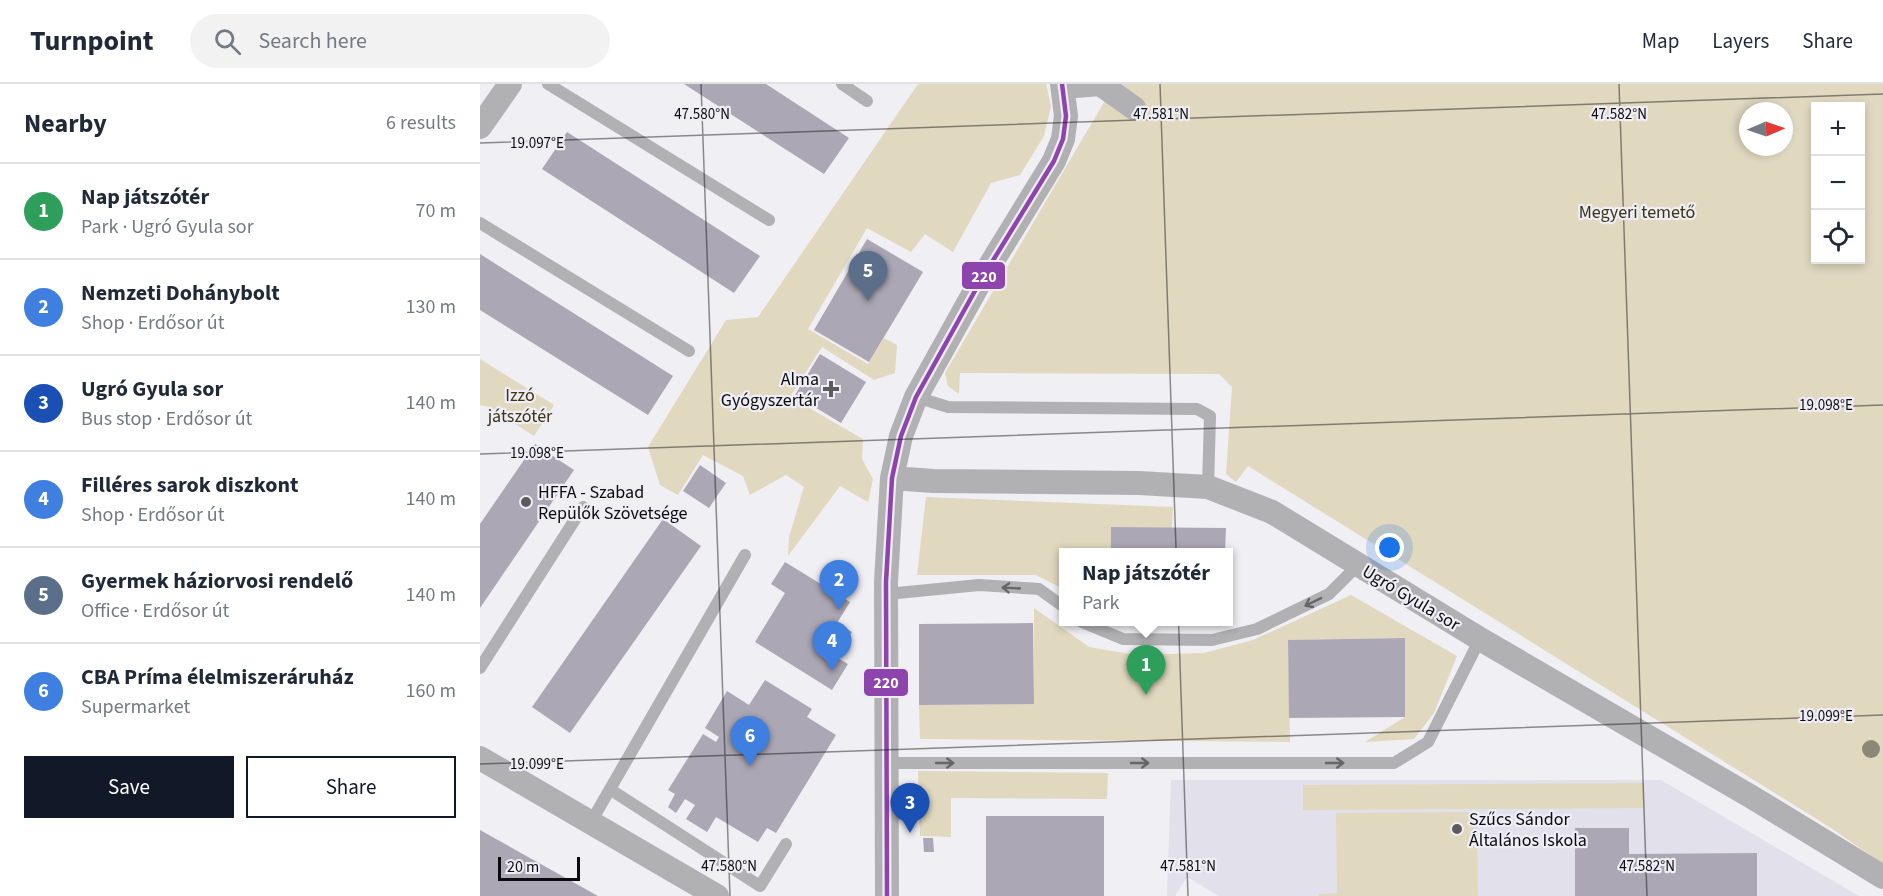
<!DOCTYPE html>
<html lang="en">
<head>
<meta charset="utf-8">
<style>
  :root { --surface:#fff; --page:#f2f2f3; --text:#1f2937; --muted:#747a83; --line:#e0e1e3; --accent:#111827 }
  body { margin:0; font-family:"Source Sans 3",sans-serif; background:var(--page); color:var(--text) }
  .controls { position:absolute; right:18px; top:18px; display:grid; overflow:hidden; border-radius:0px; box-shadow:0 3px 9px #0003 }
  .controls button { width:54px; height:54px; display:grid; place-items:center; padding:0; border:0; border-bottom:2px solid var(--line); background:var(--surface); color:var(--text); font:30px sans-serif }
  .compass { position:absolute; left:1259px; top:18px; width:54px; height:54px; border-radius:50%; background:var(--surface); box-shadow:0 3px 9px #0003; rotate:88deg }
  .scale { position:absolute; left:18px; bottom:15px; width:82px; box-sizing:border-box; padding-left:6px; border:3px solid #0b0b0d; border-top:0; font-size:16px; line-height:21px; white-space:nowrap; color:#0b0b0d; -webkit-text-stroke:4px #efedf5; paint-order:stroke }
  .you { position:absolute; left:910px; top:464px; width:21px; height:21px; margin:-15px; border:4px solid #fff; border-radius:50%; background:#1a73e8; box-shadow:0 0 0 9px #1a73e833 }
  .badge { display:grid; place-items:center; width:39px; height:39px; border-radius:50%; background:var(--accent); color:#fff; font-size:20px; font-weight:700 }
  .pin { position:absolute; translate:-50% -50px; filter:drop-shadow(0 2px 3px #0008) }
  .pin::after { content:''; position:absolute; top:32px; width:21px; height:18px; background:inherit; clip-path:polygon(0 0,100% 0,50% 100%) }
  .popup { position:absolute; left:579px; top:464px; width:174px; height:78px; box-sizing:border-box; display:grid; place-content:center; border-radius:0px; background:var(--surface); filter:drop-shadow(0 2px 4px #0005); font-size:20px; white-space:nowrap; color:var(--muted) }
  .popup b { font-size:22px; color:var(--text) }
  .popup::after { content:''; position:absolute; left:50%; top:100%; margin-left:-12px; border:12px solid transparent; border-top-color:var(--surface) }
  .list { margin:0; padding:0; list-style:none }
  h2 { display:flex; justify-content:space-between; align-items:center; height:78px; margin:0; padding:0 24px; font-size:26px }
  h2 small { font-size:20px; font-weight:400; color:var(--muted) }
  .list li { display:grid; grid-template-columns:39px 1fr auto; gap:18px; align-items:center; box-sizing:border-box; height:96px; padding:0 24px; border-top:2px solid var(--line) }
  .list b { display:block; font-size:22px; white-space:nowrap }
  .list p { margin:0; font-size:20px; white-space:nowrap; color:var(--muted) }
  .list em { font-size:20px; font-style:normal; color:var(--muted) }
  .actions { display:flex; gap:12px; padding:18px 24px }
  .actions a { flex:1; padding:14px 0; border:2px solid var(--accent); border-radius:0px; text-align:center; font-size:21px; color:var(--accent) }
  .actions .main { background:var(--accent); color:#fff }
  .icon { flex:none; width:33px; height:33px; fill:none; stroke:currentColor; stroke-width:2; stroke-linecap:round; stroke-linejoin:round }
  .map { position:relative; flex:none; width:1403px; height:812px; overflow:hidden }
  header { display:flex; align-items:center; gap:36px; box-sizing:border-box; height:84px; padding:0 30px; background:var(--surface); border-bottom:2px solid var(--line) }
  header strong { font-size:28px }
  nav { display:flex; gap:33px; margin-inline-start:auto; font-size:21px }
  .search { width:420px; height:54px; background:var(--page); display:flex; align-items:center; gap:15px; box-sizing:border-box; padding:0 21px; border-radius:33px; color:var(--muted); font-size:22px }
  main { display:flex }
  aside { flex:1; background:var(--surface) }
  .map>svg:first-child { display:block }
  .built { fill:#e2e0ea }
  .green { fill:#e0d8bf; fill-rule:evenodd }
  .building { fill:#aba7b4 }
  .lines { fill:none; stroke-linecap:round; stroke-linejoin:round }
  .service { stroke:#b1b0b2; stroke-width:12 }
  .minor { stroke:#b1b0b2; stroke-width:24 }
  .bus-1-casing { stroke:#efedf5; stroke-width:9 }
  .bus-1 { stroke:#8e44ad; stroke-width:4.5 }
  .tree { fill:#8c8877 }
  .oneway { stroke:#666668 }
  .ticks { fill:none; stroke:#0b0b0d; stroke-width:1.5; stroke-opacity:0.45 }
  .poi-dot { fill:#5b5b5e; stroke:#efedf5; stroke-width:2 }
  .labels { text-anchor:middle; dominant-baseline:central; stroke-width:4.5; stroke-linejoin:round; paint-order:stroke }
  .park-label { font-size:18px; fill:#3b3312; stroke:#efedf5 }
  .poi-label { font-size:18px; fill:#0b0b0d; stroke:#efedf5; text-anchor:start }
  .street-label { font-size:18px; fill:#0b0b0d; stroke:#efedf5 }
  .ticks-label { font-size:15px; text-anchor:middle; fill:#0b0b0d; stroke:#efedf5; stroke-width:4.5; stroke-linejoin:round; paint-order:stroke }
  .line-badge { stroke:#efedf5; stroke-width:2 }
  .badge-label { font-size:16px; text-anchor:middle; font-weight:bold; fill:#fff }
</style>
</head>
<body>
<header>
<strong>Turnpoint</strong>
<div class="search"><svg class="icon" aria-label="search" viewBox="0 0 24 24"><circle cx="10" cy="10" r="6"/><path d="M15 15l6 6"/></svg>Search here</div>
<nav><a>Map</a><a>Layers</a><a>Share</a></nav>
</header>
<main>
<aside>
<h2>Nearby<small>6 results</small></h2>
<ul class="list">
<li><span class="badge" style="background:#2e9e5b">1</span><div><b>Nap játszótér</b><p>Park · Ugró Gyula sor</p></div><em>70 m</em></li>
<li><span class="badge" style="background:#3f7fe0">2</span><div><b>Nemzeti Dohánybolt</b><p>Shop · Erdősor út</p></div><em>130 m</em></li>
<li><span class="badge" style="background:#1a4fb4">3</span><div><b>Ugró Gyula sor</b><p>Bus stop · Erdősor út</p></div><em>140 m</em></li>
<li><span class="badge" style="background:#3f7fe0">4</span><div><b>Filléres sarok diszkont</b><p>Shop · Erdősor út</p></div><em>140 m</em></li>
<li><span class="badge" style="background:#5c6f8a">5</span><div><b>Gyermek háziorvosi rendelő</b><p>Office · Erdősor út</p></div><em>140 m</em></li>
<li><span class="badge" style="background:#3f7fe0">6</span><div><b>CBA Príma élelmiszeráruház</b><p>Supermarket</p></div><em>160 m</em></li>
</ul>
<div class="actions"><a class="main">Save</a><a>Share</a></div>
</aside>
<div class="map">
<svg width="1403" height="812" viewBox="0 0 1403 812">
  <rect width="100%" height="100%" fill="#f0eff3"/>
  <path class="built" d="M691,696H1181L1379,812H739L707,793L695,812H687Z"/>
  <path class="green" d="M438,0H566L571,22L564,52L540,91L511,99L473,168L445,150L431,168L387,144L328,245L388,280L404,254L417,261L415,289L394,296L342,263L310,313L383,355L382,375L393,395L388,418L360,402L308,472L309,453L324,403L306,391L270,411L263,392L223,371L198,411L180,401L168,363L246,236L278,233Z
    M638,0H1403V780L1351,744L768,382L756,398L746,390L752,303L739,290L480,289L479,310L468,302L465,289L623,20ZM1336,22H1380V176H1336ZM1268,27H1304V63H1268Z
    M0,275L74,321L54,352L9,323L0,321Z
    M446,413L693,423L692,444L631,443V468H584L583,505L556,491H437Z
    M871,511L977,572L954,629L934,655L885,658L925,633L924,554L808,556L810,658L440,655L439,621L554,620V524L609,563L656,571L724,569L773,556Z
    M438,687L628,689L627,715L471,714V753L440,752Z
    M1164,699V724L823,726V701Z
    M997,728L998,812H839V810L857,809L856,729Z"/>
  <path class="building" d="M204,0H286L369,54L344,90Z
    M87,48L280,172L254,209L62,85Z
    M387,155L443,188L389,278L334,246Z
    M0,170L193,292L168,331L0,226Z
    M340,270L386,298L361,339L315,311Z
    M55,360L94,386L0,524V440Z
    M220,381L246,399L229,424L203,407Z
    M183,435L221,462L90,649L52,623Z
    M631,443L746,444L745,468H631Z
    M305,478L370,518L357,539L372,548L356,573L368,580L352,606L275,558L305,509L291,500Z
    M553,539L554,620L439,621V540Z
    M925,554V633L809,634L808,556Z
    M285,596L332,625L327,633L356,651L296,749L287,744L278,758L236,733L227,748L206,735L215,721L205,715L196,729L188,723L195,710L188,706L223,650L236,658L239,653L225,644L247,607L269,621Z
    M506,732H624V812H506Z
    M1095,744H1149V770L1277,769V812H1095Z
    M0,746L118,812H0Z
    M443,754H453L454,768H444Z"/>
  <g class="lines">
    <path class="service" d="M68,0L289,136
      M362,0L387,17
      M0,139L209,267
      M436,313L468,323L717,325L730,332L728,403
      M407,510L499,501L559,505L584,523
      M602,538L643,555L732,556L777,545L849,510L878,481
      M0,584L103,423
      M407,679H914L948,658L1000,555
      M131,706L280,802L306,760
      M111,738L265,471"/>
    <path class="minor" d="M583,3L620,0L654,24
      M0,43L30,0
      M412,394L453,397L659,399L728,403L792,428L1000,555L1270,712L1403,793
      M0,674L237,812
      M407,812L406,498L412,394L421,352L436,313L501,196L574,77L583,55L586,32L582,0"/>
    <defs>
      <path id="bus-1" d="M407,812L406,498L412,394L421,352L436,313L501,196L574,77L583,55L586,32L582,0"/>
    </defs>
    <use href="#bus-1" class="bus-1-casing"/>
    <use href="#bus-1" class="bus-1"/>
  </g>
  <circle class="tree" cx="1391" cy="665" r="9"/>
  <defs><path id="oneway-shaft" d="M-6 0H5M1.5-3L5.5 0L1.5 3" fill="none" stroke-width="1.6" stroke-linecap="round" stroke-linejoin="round" transform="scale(1.5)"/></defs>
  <g class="oneway">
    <use href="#oneway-shaft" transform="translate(531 504) rotate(-177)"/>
    <use href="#oneway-shaft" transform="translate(833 518) rotate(154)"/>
    <use href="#oneway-shaft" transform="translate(465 679)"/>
    <use href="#oneway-shaft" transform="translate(660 679)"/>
    <use href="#oneway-shaft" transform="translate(855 679)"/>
  </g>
  <path class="ticks" d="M221,0L250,812M680,0L708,812M1139,0L1167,812M0,59L1403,10M0,370L1403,321M0,680L1403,631"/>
  <g class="poi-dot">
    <path d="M348 296h6v6h6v6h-6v6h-6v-6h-6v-6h6z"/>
    <circle cx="46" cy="418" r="6"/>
    <circle cx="977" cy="745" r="6"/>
  </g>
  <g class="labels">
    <g class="park-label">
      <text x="1157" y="128">Megyeri temető</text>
      <text x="40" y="311">Izzó<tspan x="40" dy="21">játszótér</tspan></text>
    </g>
    <g class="poi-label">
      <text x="339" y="295" text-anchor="end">Alma<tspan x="339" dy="21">Gyógyszertár</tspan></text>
      <text x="58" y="408">HFFA - Szabad<tspan x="58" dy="21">Repülők Szövetsége</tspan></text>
      <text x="989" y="735">Szűcs Sándor<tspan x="989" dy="21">Általános Iskola</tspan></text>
    </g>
    <g class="street-label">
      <text transform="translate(931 514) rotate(31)">Ugró Gyula sor</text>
    </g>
  </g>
  <g class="ticks-label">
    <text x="222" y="35">47.580°N</text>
    <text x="681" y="35">47.581°N</text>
    <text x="1139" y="35">47.582°N</text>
    <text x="57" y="64">19.097°E</text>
    <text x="1346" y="326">19.098°E</text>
    <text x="57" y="374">19.098°E</text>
    <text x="1346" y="637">19.099°E</text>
    <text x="57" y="685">19.099°E</text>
    <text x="249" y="787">47.580°N</text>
    <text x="708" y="787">47.581°N</text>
    <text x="1167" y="787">47.582°N</text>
  </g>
  <g class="line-badge">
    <rect x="481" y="177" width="45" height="29" rx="6" fill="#8e44ad"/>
    <rect x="383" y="584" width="46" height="29" rx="6" fill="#8e44ad"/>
  </g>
  <g class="badge-label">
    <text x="504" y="198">220</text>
    <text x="406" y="604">220</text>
  </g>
</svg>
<div class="controls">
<button>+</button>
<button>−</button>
<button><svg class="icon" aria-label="locate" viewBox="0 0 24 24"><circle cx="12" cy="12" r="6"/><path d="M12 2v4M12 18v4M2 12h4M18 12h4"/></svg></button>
</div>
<svg class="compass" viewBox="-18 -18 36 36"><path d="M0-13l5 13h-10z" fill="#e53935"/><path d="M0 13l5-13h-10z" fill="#747a83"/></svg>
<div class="scale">20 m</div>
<div class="you"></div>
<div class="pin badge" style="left:666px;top:611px;background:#2e9e5b">1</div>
<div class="popup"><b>Nap játszótér</b>Park</div>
<div class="pin badge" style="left:359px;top:526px;background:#3f7fe0">2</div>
<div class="pin badge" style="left:430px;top:749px;background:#1a4fb4">3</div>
<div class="pin badge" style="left:352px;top:587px;background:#3f7fe0">4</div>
<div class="pin badge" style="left:388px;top:217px;background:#5c6f8a">5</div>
<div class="pin badge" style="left:270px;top:682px;background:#3f7fe0">6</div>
</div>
</main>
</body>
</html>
